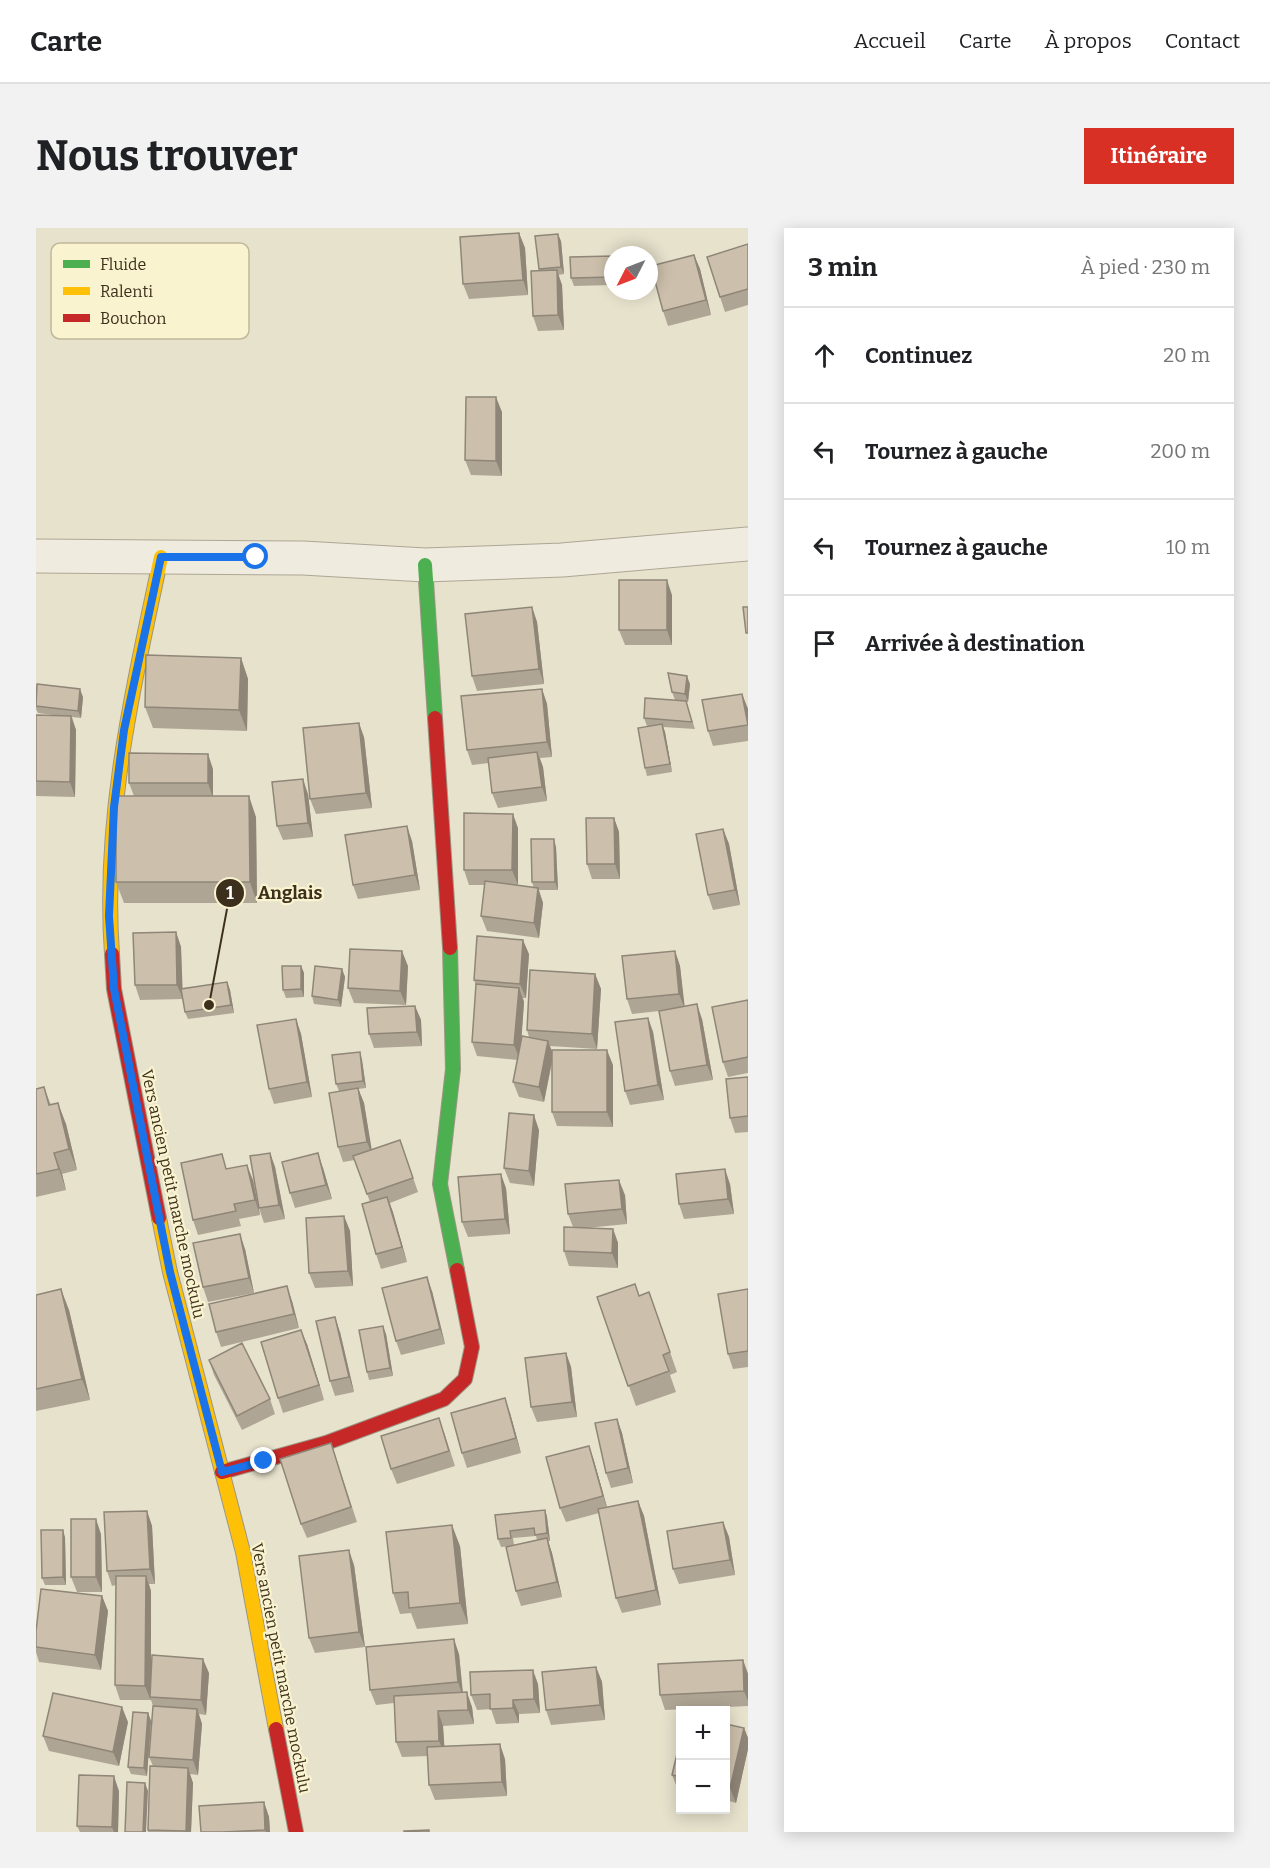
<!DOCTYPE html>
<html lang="fr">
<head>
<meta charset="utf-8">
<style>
  :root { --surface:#fff; --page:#f2f2f2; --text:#202124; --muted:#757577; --line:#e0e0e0; --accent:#d93025 }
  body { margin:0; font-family:Bitter,serif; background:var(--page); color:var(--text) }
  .controls { position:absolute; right:18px; bottom:18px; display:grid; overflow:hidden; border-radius:0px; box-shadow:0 3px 15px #0003 }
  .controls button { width:54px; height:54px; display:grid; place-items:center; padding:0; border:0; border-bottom:2px solid var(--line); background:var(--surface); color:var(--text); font:30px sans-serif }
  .compass { position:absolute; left:568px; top:18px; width:54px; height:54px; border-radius:50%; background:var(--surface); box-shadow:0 3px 15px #0003; rotate:228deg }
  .stop { position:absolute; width:18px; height:18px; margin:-14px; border:4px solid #1a73e8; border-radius:50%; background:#fff }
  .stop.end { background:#1a73e8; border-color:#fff; box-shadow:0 2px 6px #0008 }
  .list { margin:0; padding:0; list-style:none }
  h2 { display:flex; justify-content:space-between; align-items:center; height:78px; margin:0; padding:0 24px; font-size:26px }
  h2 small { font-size:20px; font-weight:400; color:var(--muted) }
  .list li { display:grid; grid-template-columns:39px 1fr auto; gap:18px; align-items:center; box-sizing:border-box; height:96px; padding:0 24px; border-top:2px solid var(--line) }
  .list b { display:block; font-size:22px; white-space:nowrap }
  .list em { font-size:20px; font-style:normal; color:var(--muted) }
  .icon { flex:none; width:33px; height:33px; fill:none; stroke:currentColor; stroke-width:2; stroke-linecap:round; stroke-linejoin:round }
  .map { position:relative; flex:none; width:712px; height:1604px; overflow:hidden; border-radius:0px }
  header { display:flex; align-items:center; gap:36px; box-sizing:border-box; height:84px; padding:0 30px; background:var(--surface); border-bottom:2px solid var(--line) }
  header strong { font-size:28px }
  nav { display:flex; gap:33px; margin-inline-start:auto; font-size:21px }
  .intro { display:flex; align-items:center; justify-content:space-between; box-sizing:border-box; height:144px; padding:0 36px }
  h1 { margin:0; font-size:42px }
  .button { padding:15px 27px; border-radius:0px; background:var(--accent); color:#fff; font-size:21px; font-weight:700 }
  main { display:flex; gap:36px; padding:0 36px }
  aside { flex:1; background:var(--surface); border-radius:0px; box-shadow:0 3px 15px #0003 }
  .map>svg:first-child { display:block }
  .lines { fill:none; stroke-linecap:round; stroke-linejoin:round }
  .street-casing { stroke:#aca695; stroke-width:35 }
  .fast-casing { stroke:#9c9685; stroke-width:16 }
  .slow-casing { stroke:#9c9685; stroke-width:16 }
  .jam-casing { stroke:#9c9685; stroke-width:16 }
  .street { stroke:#efebde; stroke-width:33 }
  .fast { stroke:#4caf50; stroke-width:14 }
  .slow { stroke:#ffc107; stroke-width:14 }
  .jam { stroke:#c62828; stroke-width:14 }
  .wall { fill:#afa594; fill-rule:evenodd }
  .shaded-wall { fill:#8f8678 }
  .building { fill:#ccc0ac; stroke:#8f8678; stroke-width:1.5 }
  .route { stroke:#1a73e8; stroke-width:8 }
  .labels { text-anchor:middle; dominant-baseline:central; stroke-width:4.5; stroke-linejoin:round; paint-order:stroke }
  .street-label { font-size:16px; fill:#3c301c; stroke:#faf3d0 }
  .key { fill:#faf3d0; stroke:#c1b89a; stroke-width:1.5 }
  .key-label { font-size:16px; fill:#3c301c }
  .leader { fill:none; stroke:#3c301c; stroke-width:2 }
  .callout-dot { fill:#3c301c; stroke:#faf3d0; stroke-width:2 }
  .mark-label { font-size:18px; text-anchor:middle; font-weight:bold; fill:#fff }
  .callout-label { font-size:18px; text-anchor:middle; font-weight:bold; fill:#3c301c; stroke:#faf3d0; stroke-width:4.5; stroke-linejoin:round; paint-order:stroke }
</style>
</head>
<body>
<header>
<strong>Carte</strong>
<nav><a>Accueil</a><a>Carte</a><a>À propos</a><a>Contact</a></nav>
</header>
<div class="intro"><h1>Nous trouver</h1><a class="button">Itinéraire</a></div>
<main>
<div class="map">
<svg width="712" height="1604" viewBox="0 0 712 1604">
  <rect width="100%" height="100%" fill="#e7e2cc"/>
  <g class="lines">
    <defs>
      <path id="street" d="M0,328L267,330L389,337L526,332L712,316"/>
      <path id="fast" d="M389,337L399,490
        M414,720L417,841L404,956L421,1042"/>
      <path id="slow" d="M76,726C66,591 97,461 125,329
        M123,990L134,1044L207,1324L240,1501"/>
      <path id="jam" d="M399,490L414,720
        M76,726L78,761L123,990
        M186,1244L290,1215L408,1171L429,1151L436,1119L421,1042
        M240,1501L260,1604"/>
    </defs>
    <use href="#street" class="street-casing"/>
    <use href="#fast" class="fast-casing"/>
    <use href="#slow" class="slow-casing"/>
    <use href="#jam" class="jam-casing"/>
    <use href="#street" class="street"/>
    <use href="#fast" class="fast"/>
    <use href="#slow" class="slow"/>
    <use href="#jam" class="jam"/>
  </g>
  <path class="wall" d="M483,5L489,20L492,67L433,71L427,56Z
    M525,13L528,46L522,47L526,57L528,102L502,103L497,88L503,43V41Z
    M712,16V77L689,84L684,69Z
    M658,27L664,41L675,87L632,98L627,83Z
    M577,28V57L538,58L535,50Z
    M466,184V248L435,247L429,232Z
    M636,367V417H589L583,402Z
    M496,379L501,394L508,456L441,463L436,448Z
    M205,430L212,451L211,503L117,500L109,479Z
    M654,456L652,474H650L659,501L627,499L629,504L636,544L611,548L609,540L615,498H611L608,490L639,472L636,464Z
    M506,461L511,476L516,529L504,530L507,539L511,573L462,580L456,565L453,535L436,537L431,522Z
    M0,465L47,469L45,490L36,489L40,502L39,569L0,568V487H17L2,485L0,481Z
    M706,466L712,481V513L677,518L672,503Z
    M328,509L336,580L280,586L274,571Z
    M177,541V568L220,589L221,675H88L80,654L98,568L93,555Z
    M272,566L277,609L247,612L241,598Z
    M578,590L583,604L584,651H556L551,636Z
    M482,600V657L498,660L496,654L520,619L522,662H503L507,675L503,710L451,703L445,688L449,657H433L428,642Z
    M687,601L693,616L704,677L677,682L672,667Z
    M376,613L384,662L322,671L317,657Z
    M140,704L145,719L146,761L191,754L194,762L198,785L152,791L149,784L147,771L104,772L99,757Z
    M639,723L644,738L648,778L666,791L677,852L639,858L634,843L623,783L596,786L591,771Z
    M493,726L490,770H487L488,774L485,813L493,809L491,802L559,746L565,761L561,821L514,818L516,823L577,837V899L521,898L516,884V835L508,874L483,869L477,854L482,832L441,828L436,814L440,758L438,752Z
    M265,738L268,745V769L250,770L247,762Z
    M372,738L370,777L318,775L312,760Z
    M306,741L309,749L305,779L278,776L276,768Z
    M712,772V845L692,849L687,834Z
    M379,778L385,792L386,818L338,820L333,806Z
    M612,790L617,804L628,872L594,877L589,863Z
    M260,791L265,806L276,869L238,876L233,861Z
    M326,832L330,860L322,861L328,875L335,922L364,912L382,964L354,975L371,1034L345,1041L340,1026L334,974L319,932L307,934L302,919L303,863L300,856Z
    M712,849V904L699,905L694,890Z
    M8,859L15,877L30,896L41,942L26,946L30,962L0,969V861Z
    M503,902L498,958L474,955L468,940Z
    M234,925L239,939L249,991L228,995L223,980Z
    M287,940L296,971L259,980L254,965Z
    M192,941L217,952L224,987L203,991L205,998L162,1007L157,992Z
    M694,956L698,986L648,991L643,976Z
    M470,960L474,1006L432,1009L426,994Z
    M589,967L591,996L550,1000L577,1001L582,1015V1040L533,1038L528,1023L537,999L532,986Z
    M308,988L314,1003L317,1058L279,1060L273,1045Z
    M209,1021L218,1065L172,1074L167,1059Z
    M712,1061V1139L697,1141L692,1126Z
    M396,1063L409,1116L365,1127L360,1113Z
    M613,1064L641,1144L634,1147L640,1164L600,1178L561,1069L603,1068Z
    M0,1067L33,1082L54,1172L0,1183Z
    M256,1073L263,1100L185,1119L180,1104Z
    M304,1104L318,1164L299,1168L294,1153Z
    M350,1106L357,1148L333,1152L331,1144Z
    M271,1116L288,1172L247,1185L242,1170Z
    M530,1125L535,1139L541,1189L501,1194L495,1179Z
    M173,1132L234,1171L239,1186L206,1202L178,1147Z
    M474,1185L485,1225L431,1240L426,1225Z
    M581,1191L586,1205L597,1255L575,1260L570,1245Z
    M408,1204L419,1238L361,1256L355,1241Z
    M295,1215L321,1294L271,1310L265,1296Z
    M553,1218L558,1233L571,1279L602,1273L608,1288L625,1377L586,1385L580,1370L563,1285L530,1294L524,1280Z
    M509,1282L511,1289L514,1313H512L516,1325L526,1369L485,1378L480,1363L476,1318L465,1319L462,1311ZM500,1308L501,1312L478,1317L477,1310Z
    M111,1283L116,1298L119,1356H113L115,1363V1445H173L170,1487L163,1486L166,1496L162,1547L154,1546L157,1555L155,1604H112V1602L117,1538L113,1529L117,1478L115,1472H84L79,1457L80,1357L76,1358L71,1343Z
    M687,1294L693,1309L699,1347L643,1356L637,1341Z
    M65,1306L66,1364H41L35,1349Z
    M29,1309L30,1357H9L6,1350Z
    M424,1318L432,1396L381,1401L375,1385L364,1386L357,1365Z
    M318,1337L329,1419L279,1425L273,1410Z
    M66,1368L72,1383L65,1442L3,1434L0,1424V1403Z
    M423,1426L427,1464L436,1479L438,1496L407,1498L408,1518L469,1531L471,1568L399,1572L393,1557L392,1528L366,1529L360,1514L358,1475L340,1477L334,1462Z
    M707,1432L712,1446V1478L629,1482L624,1467Z
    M560,1439L566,1454L569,1492L515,1497L510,1482Z
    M502,1456L504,1485L483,1486V1495L460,1496L455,1481L441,1482L435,1467Z
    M112,1485L115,1493L111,1548L95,1546L92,1539Z
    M92,1494L83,1538L13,1523L7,1508Z
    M690,1496L708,1500L712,1510V1521L700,1575L690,1572Z
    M645,1509V1562H642L636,1547Z
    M83,1563L82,1604H44L41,1598Z
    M228,1574L233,1589L234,1604H165Z"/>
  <path class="shaded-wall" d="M483,5L489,20L492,67L487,52Z
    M522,6L525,13L528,46L525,39Z
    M658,27L664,41L675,87L670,72Z
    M521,42L526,57L528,102L522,87Z
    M460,169L466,184V248L460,233Z
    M631,352L636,367V417L631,402Z
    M496,379L501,394L508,456L503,441Z
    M205,430L212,451L211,503L203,482Z
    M651,448L654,456L652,474L649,466Z
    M44,461L47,469L45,490L42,483Z
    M506,461L511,476L516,529L511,514Z
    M706,466L712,481V497Z
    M35,488L40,502L39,569L34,554Z
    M323,495L328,509L336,580L330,565Z
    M626,496L629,504L636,544L634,536Z
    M501,524L507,539L511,573L506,559Z
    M172,526L177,541V570L172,555Z
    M267,551L272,566L277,609L272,595Z
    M213,568L220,589L221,675L214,654Z
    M477,586L482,600V657L476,642Z
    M578,590L583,604L584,651L579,636Z
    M371,598L376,613L384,662L379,647Z
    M687,601L693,616L704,677L699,662Z
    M518,611L520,619L522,662L519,654Z
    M502,660L507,675L503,710L498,695Z
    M140,704L145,719L147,771L141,757Z
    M487,712L493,726L490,770L484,756Z
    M366,723L372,738L370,777L364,763Z
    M639,723L644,738L649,781L643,766Z
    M265,738L268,745V769L265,761Z
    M306,741L309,749L305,779L302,772Z
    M559,746L565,761L561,821L556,806Z
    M191,754L194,762L198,785L195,777Z
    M483,760L488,774L484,832L478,817Z
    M661,776L666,791L677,852L671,837Z
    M379,778L385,792L386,818L381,804Z
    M612,790L617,804L628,872L622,857Z
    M260,791L265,806L276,869L271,854Z
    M512,813L517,827L508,874L503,859Z
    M571,822L577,837V899L571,884Z
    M324,824L326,832L330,860L327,853Z
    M322,860L328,875L337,929L331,914Z
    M22,875L30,896L41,942L33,921Z
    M498,887L503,902L498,958L493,943Z
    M18,925L26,946L30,962L23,941Z
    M234,925L239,939L249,991L243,977Z
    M282,925L287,940L296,971L290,957Z
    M211,937L217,952L224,987L219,972Z
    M689,941L694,956L698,986L692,971Z
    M465,946L470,960L474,1006L469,991Z
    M583,952L589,967L591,996L586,981Z
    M351,969L357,984L371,1034L366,1019Z
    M308,988L314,1003L317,1058L312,1043Z
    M577,1001L582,1015V1040L576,1025Z
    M204,1006L209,1021L218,1065L213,1050Z
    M391,1049L396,1063L409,1116L404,1101Z
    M251,1058L256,1073L263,1100L258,1086Z
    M25,1061L33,1082L54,1172L46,1151Z
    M299,1089L304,1104L318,1164L313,1149Z
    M347,1098L350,1106L357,1148L354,1140Z
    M265,1102L271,1116L288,1172L283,1157Z
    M530,1125L535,1139L541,1189L536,1174Z
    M469,1170L474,1185L485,1225L480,1210Z
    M581,1191L586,1205L597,1255L592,1240Z
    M553,1218L558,1233L572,1283L567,1268Z
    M602,1273L608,1288L625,1377L620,1362Z
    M509,1282L511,1289L514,1313L511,1305Z
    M111,1283L116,1298L119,1356L114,1341Z
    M60,1291L65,1306L66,1364L60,1349Z
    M687,1294L693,1309L699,1347L694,1332Z
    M416,1297L424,1318L432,1396L424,1375Z
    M27,1302L29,1309L30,1357L27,1349Z
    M511,1310L516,1325L526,1369L521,1354Z
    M313,1322L318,1337L329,1419L323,1404Z
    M110,1348L115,1363V1469H114L115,1473L109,1458Z
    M66,1368L72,1383L65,1442L59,1427Z
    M418,1411L423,1426L427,1469L422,1454Z
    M167,1431L173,1445L170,1487L165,1472Z
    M707,1432L712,1446V1473L708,1463Z
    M560,1439L566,1454L569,1492L564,1477Z
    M497,1442L502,1456L504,1485L498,1471Z
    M431,1464L436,1479L438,1496L432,1482Z
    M477,1472L483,1486V1495L477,1480Z
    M86,1479L92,1494L83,1538L77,1524Z
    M161,1481L166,1496L162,1547L157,1532Z
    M402,1483L407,1498L409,1527L403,1513Z
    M112,1485L115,1493L111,1548L108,1540Z
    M708,1500L712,1510V1521L700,1575L694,1560Z
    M464,1516L469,1531L471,1568L466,1554Z
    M152,1540L157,1555L155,1604H150V1603Z
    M78,1548L83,1563L82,1604H78L76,1599Z
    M109,1555L112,1563L110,1604H107Z
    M228,1574L233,1589L234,1604H230L229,1602Z"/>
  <path class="building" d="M483,5L487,52L427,56L424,9Z
    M522,6L525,39L503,41L499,8Z
    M712,16V61L684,69L671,29Z
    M658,27L670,72L627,83L615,38Z
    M577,28V49L535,50L534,29Z
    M521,42L522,87L497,88L495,43Z
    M430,169H460V233L429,232Z
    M583,352H631V402H583Z
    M496,379L503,441L436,448L429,386Z
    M707,379H712V405H710Z
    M110,427L205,430L203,482L109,479Z
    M632,445L651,448L649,466L636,464Z
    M1,456L44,461L42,483L0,478Z
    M506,461L511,514L431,522L425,468Z
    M706,466L712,497L672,503L666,472Z
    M609,470L650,473L656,494L608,490Z
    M0,487L35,488L34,554L0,553Z
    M323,495L330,565L274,571L267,500Z
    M626,496L634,536L609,540L602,500Z
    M501,524L506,559L456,565L452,530Z
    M93,525L172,526V555H93Z
    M267,551L272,595L241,598L236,554Z
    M80,568H213L214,654H80Z
    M428,585L477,586L476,642H428Z
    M550,590H578L579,636H551Z
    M371,598L379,647L317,657L309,607Z
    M687,601L699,662L672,667L660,606Z
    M495,611H518L519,654H496Z
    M449,653L502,660L498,695L445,688Z
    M140,704L141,757H99L97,705Z
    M441,708L487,712L484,756L438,752Z
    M314,721L366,723L364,763L312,760Z
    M639,723L643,766L591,771L586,728Z
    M246,738H265V761L247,762Z
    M279,738L306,741L302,772L276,768Z
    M494,742L559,746L556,806L491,802Z
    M191,754L195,777L149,784L145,761Z
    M440,756L483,760L478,817L436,814Z
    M712,772V829L687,834L676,779Z
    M661,776L671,837L634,843L623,783Z
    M379,778L381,804L333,806L331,780Z
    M612,790L622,857L589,863L579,794Z
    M260,791L271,854L233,861L221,797Z
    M486,808L512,813L503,859L477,854Z
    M516,822H571V884H516Z
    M324,824L327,853L300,856L296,827Z
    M712,849V888L694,890L690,851Z
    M8,859L13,877L22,875L33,921L18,925L23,941L0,946V861Z
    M322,860L331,914L302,919L293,865Z
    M473,885L498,887L493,943L468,940Z
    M364,912L377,950L331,966L317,928Z
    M234,925L243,977L223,980L214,928Z
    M282,925L290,957L254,965L246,934Z
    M186,926L190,941L211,937L219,972L198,976L200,983L157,992L145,935Z
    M689,941L692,971L643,976L640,946Z
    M465,946L469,991L426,994L422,949Z
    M583,952L586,981L532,986L529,956Z
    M351,969L366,1019L340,1026L326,976Z
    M308,988L312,1043L273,1045L270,990Z
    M528,999L577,1001L576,1025L528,1023Z
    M204,1006L213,1050L167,1059L157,1015Z
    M391,1049L404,1101L360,1113L346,1060Z
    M599,1056L603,1068L613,1064L634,1124L627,1127L633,1143L592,1158L561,1069Z
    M251,1058L258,1086L180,1104L173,1076Z
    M25,1061L46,1151L0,1161V1067Z
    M712,1061V1123L692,1126L682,1066Z
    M299,1089L313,1149L294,1153L280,1093Z
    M347,1098L354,1140L331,1144L323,1102Z
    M265,1102L283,1157L242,1170L225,1114Z
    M206,1115L234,1171L201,1188L173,1132Z
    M530,1125L536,1174L495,1179L489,1130Z
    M469,1170L480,1210L426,1225L415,1185Z
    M403,1190L413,1223L355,1241L345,1208Z
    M581,1191L592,1240L570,1245L559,1195Z
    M295,1215L315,1279L265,1296L244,1231Z
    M553,1218L567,1268L524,1280L510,1229Z
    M602,1273L620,1362L580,1370L562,1281Z
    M509,1282L511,1305L499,1307L498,1300L474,1303L475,1310L462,1311L459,1287Z
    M111,1283L114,1341L71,1343L68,1284Z
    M35,1291H60V1349H35Z
    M687,1294L694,1332L637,1341L631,1303Z
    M416,1297L424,1375L373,1380L372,1364L357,1365L350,1304Z
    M5,1302H27V1349L6,1350Z
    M511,1310L521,1354L480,1363L470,1319Z
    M313,1322L323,1404L273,1410L263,1328Z
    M80,1348H110L109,1458L79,1457Z
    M5,1361L66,1368L59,1427L0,1419V1403Z
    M418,1411L422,1454L334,1462L330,1419Z
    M116,1427L167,1431L165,1472L114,1469Z
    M707,1432L708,1463L624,1467L622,1436Z
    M560,1439L564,1477L510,1482L506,1444Z
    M497,1442L498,1471L477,1472V1480L454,1481V1466L435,1467L434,1444Z
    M431,1464L432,1482L402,1483L403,1513L360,1514L358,1468Z
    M17,1465L86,1479L77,1524L7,1508Z
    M117,1478L161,1481L157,1532L113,1529Z
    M97,1484L112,1485L108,1540L92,1539Z
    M690,1496L708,1500L694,1560L690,1559Z
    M645,1509V1549L636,1547Z
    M464,1516L466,1554L393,1557L391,1519Z
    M114,1538L152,1540L150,1603L112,1602Z
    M43,1547L78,1548L76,1599L41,1598Z
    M91,1554L109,1555L107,1604H89Z
    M228,1574L229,1602L186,1604H165L163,1578Z
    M393,1602V1604H368V1603Z"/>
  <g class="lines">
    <path class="route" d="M220,329H125L88,502L78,579L73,688L78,761L134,1044L186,1244L228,1233"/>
  </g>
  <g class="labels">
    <g class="street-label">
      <text transform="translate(137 966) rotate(78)">Vers ancien petit marche mockulu</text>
      <text transform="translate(245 1440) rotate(79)">Vers ancien petit marche mockulu</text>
    </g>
  </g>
  <rect x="15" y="15" width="198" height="96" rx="9" class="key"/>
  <rect x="27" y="32" width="27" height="8" fill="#4caf50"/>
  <rect x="27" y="59" width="27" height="8" fill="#ffc107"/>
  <rect x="27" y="86" width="27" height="8" fill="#c62828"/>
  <g class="key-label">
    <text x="64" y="42">Fluide</text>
    <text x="64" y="69">Ralenti</text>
    <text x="64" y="96">Bouchon</text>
  </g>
  <path class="leader" d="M173 777L194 665"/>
  <g class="callout-dot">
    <circle cx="173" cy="777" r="6"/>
    <circle cx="194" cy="665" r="15"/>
  </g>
  <g class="mark-label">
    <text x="194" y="671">1</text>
  </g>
  <g class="callout-label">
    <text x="254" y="671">Anglais</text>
  </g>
</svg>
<div class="controls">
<button>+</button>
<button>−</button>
</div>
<svg class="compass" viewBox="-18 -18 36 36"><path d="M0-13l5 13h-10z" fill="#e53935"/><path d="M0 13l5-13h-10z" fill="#757577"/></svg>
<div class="stop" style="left:220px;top:329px"></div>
<div class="stop end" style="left:228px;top:1233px"></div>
</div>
<aside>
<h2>3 min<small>À pied · 230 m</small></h2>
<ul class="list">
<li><svg class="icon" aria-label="ahead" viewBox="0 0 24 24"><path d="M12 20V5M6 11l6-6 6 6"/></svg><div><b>Continuez</b></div><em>20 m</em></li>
<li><svg class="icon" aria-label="left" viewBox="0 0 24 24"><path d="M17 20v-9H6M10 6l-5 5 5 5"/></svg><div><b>Tournez à gauche</b></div><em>200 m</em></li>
<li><svg class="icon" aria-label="left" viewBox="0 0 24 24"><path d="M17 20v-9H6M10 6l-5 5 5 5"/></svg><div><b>Tournez à gauche</b></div><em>10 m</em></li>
<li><svg class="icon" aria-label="arrive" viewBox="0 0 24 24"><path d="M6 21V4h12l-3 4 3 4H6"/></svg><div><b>Arrivée à destination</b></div></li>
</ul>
</aside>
</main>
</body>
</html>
